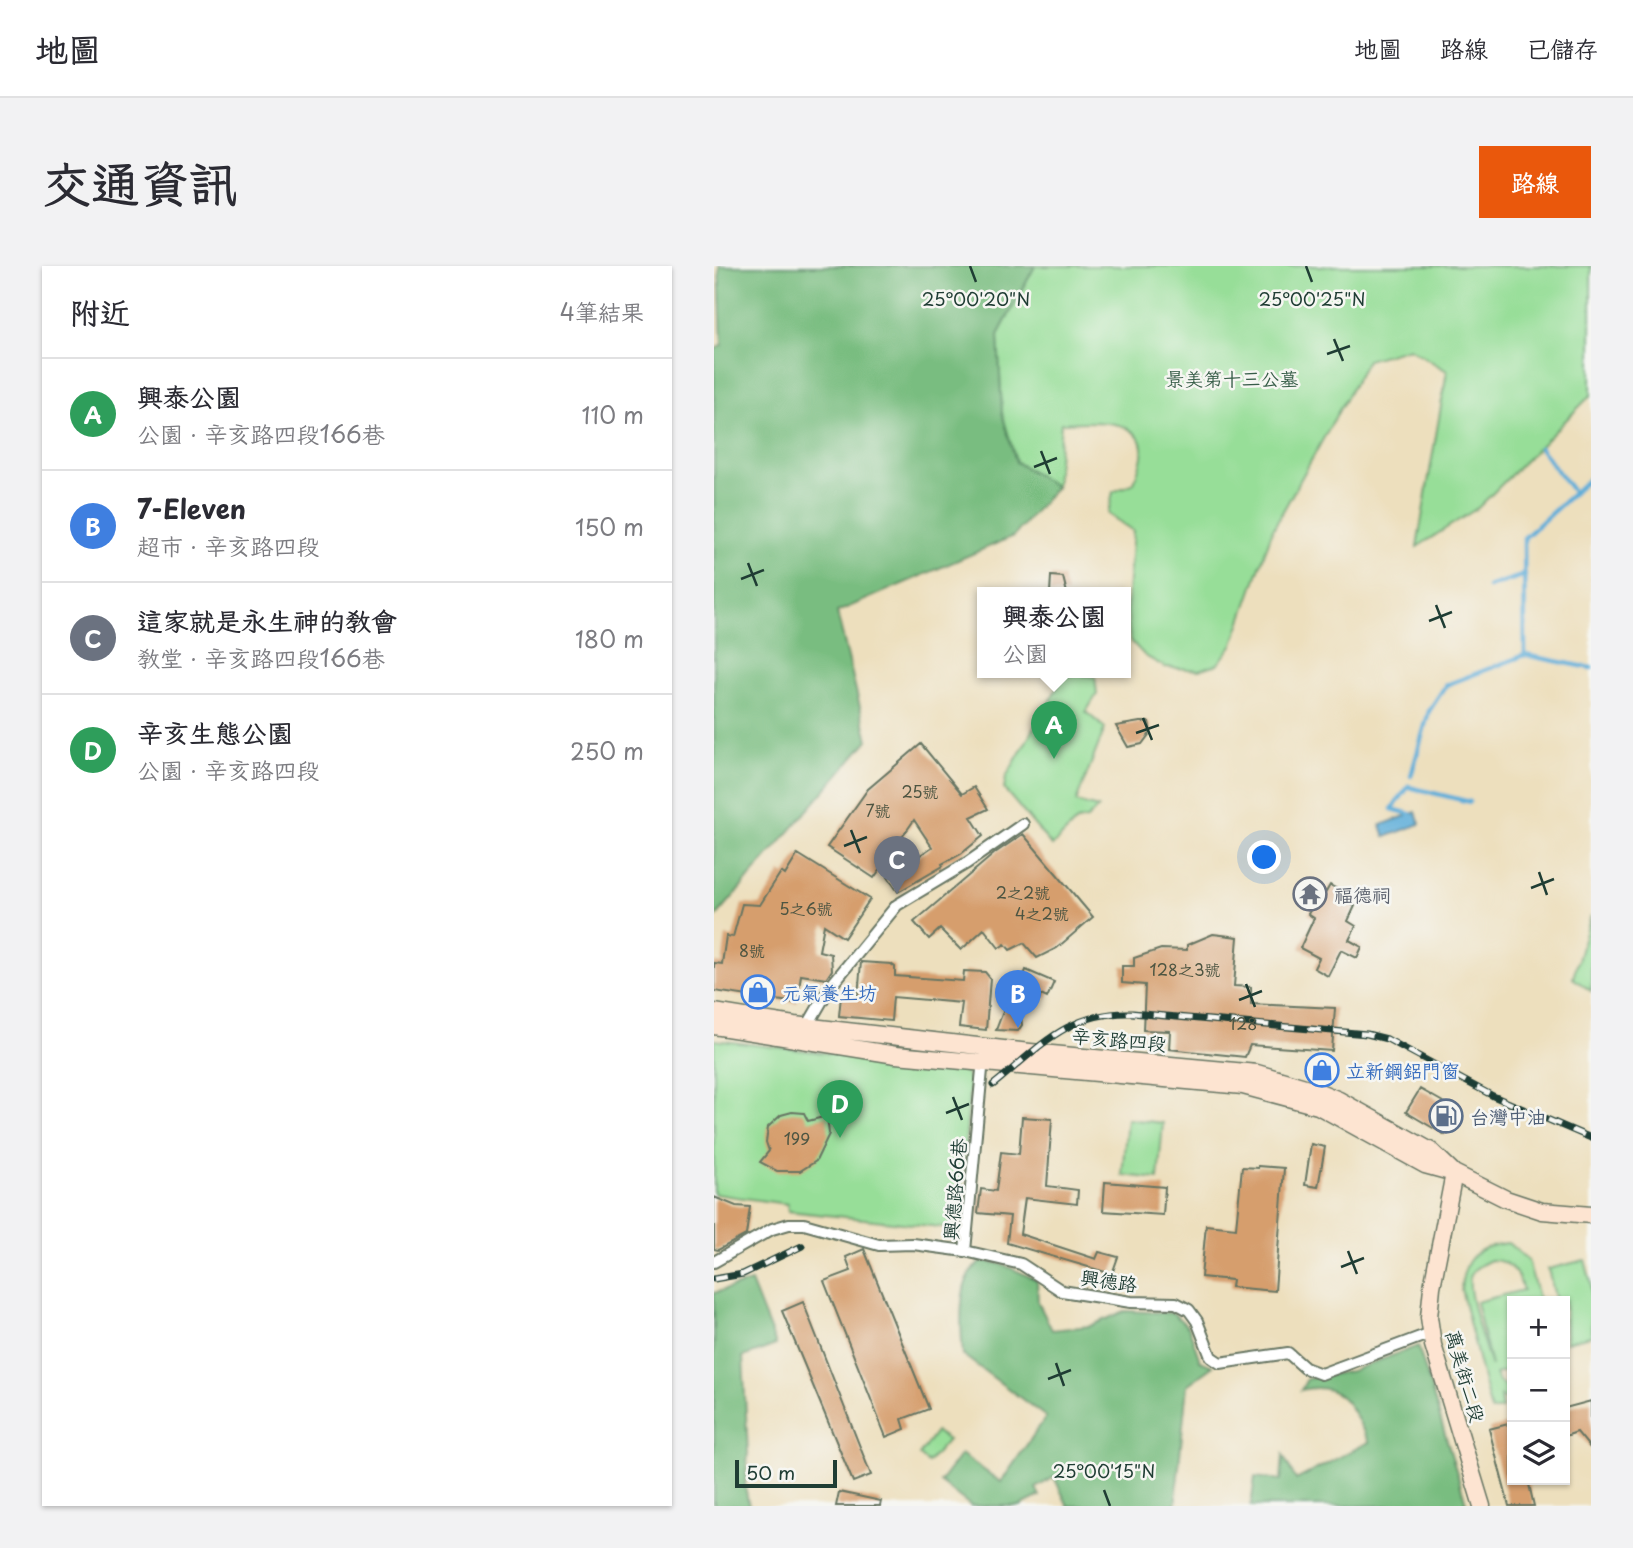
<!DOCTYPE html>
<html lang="zh-TW">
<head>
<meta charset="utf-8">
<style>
  :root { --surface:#fff; --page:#f2f2f3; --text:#2b2b33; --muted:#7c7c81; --line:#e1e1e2; --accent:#ea580c }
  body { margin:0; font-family:"Playpen Sans","LXGW WenKai TC",sans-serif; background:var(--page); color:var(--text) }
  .controls { position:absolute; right:21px; bottom:21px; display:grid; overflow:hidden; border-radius:0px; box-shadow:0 2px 5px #0004 }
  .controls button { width:63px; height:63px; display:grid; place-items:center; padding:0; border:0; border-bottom:2px solid var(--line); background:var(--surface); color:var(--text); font:35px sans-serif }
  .scale { position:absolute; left:21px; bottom:18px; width:102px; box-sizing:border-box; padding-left:7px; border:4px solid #1f3d34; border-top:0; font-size:19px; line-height:24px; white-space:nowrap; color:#1f3d34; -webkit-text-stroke:5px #f6f6f2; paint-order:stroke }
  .you { position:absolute; left:551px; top:592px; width:24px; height:24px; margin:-18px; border:5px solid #fff; border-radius:50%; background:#1a73e8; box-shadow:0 0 0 10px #1a73e833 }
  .badge { display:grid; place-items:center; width:46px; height:46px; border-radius:50%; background:var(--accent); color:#fff; font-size:23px; font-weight:700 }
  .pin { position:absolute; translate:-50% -58px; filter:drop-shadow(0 2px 4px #0008) }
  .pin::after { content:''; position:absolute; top:37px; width:24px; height:21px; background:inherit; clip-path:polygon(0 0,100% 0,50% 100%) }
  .popup { position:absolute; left:263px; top:321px; width:154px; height:91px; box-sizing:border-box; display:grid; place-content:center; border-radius:0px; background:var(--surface); filter:drop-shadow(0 2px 5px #0005); font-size:23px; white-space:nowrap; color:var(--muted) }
  .popup b { font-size:26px; color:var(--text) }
  .popup::after { content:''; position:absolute; left:50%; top:100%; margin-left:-14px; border:14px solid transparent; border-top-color:var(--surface) }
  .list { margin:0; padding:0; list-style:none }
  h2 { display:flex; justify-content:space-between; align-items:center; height:91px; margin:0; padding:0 28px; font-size:30px }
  h2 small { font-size:23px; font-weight:400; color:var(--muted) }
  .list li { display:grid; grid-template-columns:46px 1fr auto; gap:21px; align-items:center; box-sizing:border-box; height:112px; padding:0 28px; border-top:2px solid var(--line) }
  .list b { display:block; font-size:26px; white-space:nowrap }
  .list p { margin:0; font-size:23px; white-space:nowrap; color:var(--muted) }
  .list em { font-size:23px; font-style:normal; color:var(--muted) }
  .icon { flex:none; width:38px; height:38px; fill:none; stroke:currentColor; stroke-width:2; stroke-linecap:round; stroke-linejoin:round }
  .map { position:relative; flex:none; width:877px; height:1240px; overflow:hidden; border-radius:0px }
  header { display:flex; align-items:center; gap:42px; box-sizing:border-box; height:98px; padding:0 35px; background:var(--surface); border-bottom:2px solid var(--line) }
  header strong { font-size:33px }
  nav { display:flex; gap:38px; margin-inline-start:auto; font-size:24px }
  .intro { display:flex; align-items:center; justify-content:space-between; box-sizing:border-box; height:168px; padding:0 42px }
  h1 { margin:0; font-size:49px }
  .button { padding:18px 32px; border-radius:0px; background:var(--accent); color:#fff; font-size:24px; font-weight:700 }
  main { display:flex; gap:42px; padding:0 42px }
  aside { flex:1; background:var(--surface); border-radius:0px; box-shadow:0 2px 5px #0004 }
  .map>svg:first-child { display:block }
  .green { fill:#97de98; stroke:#5b8e66; stroke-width:2; fill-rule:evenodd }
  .forest { fill:#79bd80; stroke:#4c7d5a; stroke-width:2 }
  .water { fill:#5faed9; stroke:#3f7686; stroke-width:2 }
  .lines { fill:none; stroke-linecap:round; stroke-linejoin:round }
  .stream { stroke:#5faed9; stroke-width:4.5 }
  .building { fill:#d69e6d }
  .street-casing { stroke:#677664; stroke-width:14 }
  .secondary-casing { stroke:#677664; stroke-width:19 }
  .street { stroke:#fff; stroke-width:10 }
  .secondary { stroke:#fde4d1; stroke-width:16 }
  .rail-casing { stroke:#1f3d34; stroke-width:7 }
  .rail { stroke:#f6f6f2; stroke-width:4.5; stroke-dasharray:13; stroke-linecap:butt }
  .ticks { fill:none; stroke:#1f3d34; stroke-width:2.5 }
  .labels { text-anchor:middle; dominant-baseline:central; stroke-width:5; stroke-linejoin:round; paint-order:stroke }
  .number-label { font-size:16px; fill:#4d5542 }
  .park-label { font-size:19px; fill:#375d48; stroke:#f6f6f2 }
  .worship-label { font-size:19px; fill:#5b616d; stroke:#f6f6f2; text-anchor:start }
  .shop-label { font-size:19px; fill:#366cbe; stroke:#f6f6f2; text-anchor:start }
  .street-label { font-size:19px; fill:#1f3d34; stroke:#f6f6f2 }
  .service-label { font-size:19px; fill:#4e5e75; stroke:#f6f6f2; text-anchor:start }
  .ticks-label { font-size:18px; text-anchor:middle; fill:#1f3d34; stroke:#f6f6f2; stroke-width:5; stroke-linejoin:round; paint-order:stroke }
</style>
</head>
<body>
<header>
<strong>地圖</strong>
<nav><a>地圖</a><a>路線</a><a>已儲存</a></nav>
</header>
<div class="intro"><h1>交通資訊</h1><a class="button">路線</a></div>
<main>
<aside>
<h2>附近<small>4筆結果</small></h2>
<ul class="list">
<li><span class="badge" style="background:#2e9e5b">A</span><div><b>興泰公園</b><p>公園 · 辛亥路四段166巷</p></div><em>110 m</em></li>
<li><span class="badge" style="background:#3f7fe0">B</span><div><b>7-Eleven</b><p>超市 · 辛亥路四段</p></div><em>150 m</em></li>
<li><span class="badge" style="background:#6b7280">C</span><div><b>這家就是永生神的教會</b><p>教堂 · 辛亥路四段166巷</p></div><em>180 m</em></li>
<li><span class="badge" style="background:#2e9e5b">D</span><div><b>辛亥生態公園</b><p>公園 · 辛亥路四段</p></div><em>250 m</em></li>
</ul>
</aside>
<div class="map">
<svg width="877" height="1240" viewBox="0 0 877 1240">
  <rect width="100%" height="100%" fill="#f6f6f2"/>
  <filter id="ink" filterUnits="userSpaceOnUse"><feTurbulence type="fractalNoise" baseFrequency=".0143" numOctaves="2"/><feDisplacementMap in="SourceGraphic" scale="14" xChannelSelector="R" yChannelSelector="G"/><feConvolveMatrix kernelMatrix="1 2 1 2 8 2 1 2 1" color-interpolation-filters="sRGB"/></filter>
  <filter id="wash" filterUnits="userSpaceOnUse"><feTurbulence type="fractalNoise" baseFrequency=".00686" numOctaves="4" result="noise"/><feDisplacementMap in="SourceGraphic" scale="28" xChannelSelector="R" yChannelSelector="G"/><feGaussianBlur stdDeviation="1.57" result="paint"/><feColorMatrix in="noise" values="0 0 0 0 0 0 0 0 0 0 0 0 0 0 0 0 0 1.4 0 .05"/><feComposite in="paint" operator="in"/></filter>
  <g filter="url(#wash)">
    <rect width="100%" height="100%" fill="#eddfbd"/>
    <path class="green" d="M321,0H877V129L765,241L703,281L733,105L695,82L653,94L559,263L519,378L504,398L485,404L451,401L431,390L416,374L413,340L419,265L394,248L399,226L420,217C422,208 427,199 428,190C433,149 373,156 347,157L342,221L302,196L288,147L284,69Z
      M362,408L381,411L383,428L372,446L391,462L362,536L384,542L373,553L363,555L338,580L290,523L292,511L350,410Z
      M877,649V725L859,712Z
      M0,774L249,803L256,815L245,963L74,945L73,938L0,928Z
      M413,853L449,857L444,913L408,909Z
      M794,977L814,994L825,1035H798V1103L781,1108L784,1115L798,1125V1138L786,1130L788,1143L777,1145L747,1023C750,991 763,980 794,977ZM777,994C796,994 804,1007 809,1024L762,1036L777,1100C771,1082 753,1029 756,1012C758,1002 769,998 777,994Z
      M871,994L877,1017V1070L852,1076L851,1035H842L834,1003Z
      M222,1166L234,1174L214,1197L205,1189Z"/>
    <path class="forest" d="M5,0H321L284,69L288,147L302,196L342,221L300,270L123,346L154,474L0,653V84L8,79Z
      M270,995L288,998L323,1014L324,1036L338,1064L376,1060L411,1045L459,1047L475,1062L486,1095L499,1100L473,1119L461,1240H354L340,1211L322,1222L326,1230L306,1240H257L226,1216L247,1188L287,1216L332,1151L249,1089C247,1065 241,1006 270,995Z
      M37,1016L62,1079L29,1091L34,1187L31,1220L35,1240H0V1027Z
      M704,1080L753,1240H537L541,1211L567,1214L569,1189L582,1214L655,1176C638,1144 630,1114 587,1124L593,1113L637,1105Z"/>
    <path class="water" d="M702,546L706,558L671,571L667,559Z"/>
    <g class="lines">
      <path class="stream" d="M826,182L860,227
        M774,321L811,309
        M811,389L810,272L877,211
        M697,510L715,445L732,419L811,389L877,402
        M695,520L678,543L696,548
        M695,521L756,536"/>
    </g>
    <g id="blocks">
      <path class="building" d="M337,310L349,311L353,327H336Z
        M426,456H435L437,466L428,478L414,481L402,460Z
        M207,478L248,528L260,521L274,543L257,551L269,570L247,588L228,598L229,600L184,626L174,611L218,581L200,554L160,612L113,581L154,523Z
        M309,568L379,651L343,682L323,692L310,677L296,684L291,678L285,682L270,663L247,684L226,663L215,673L200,656L281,587Z
        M84,588L156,633L130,672L110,659L105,685L117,688L118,704L112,713L87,709L83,737L0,725V697L8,698L12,670L19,671L28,638L46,639L67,606L71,609Z
        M597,617L612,626L616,619L632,628L628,634L641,640L634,655L642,660L635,674L648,681L643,692L627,684L614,710L600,702L605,692L586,682L600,652L594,648L598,641L587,635Z
        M499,668L524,671L520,720L537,721V738L621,742L618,785L536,779L531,791L455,783L456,765L429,764L431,719L408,717V700H420V692L447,683L473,684V679Z
        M147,696L177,698L181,701V710L249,715L250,705L271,706L276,712L272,764L245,761L248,737L179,731L177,755L125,750L127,730H144Z
        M312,704L340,716L333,732L327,729L324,736L297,724L301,712H309Z
        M290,743L301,744L307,751L308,759L304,765L282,764Z
        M706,823L745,845L731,869L692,846Z
        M78,846L90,847L94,855L113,850L115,868L102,895L86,905H63L46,896L55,885L52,876L54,861L67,849Z
        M308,851L338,853L333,920L364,924L363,938L311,932L306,968L382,993L385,986L404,991L398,1008L293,977L296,950L264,947L267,923L282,925L287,886L305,888Z
        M597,878L611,881L604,921L591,919Z
        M544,900L570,902L561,1025L517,1021L518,1014L487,1011L492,959L522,962L528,901L544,902Z
        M391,916L451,921L449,949L389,945Z
        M0,931L22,940L36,941L32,969L4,984L0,983Z
        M150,983L215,1143L188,1153L191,1163L172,1171L110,1015L137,1005L132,991Z
        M89,1036L157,1209L139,1216L68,1045Z
        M877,1135V1183L863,1166L851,1170V1142Z
        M798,1157V1214H814L820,1240H795L775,1163Z
        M125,1226L167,1235L166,1240H122Z"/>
    </g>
  </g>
  <g filter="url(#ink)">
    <use href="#blocks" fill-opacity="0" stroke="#677664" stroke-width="2"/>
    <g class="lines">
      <defs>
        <path id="street" d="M91,764L116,721L183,639L253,597L309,558
          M251,985L269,793
          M0,996L58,963L75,958H90L165,979L199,978L251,985L307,998L348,1025L417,1036L462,1037L475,1044L483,1055L497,1091L506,1097L574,1087L591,1102L607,1108L717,1067"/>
        <path id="secondary" d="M0,746L80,759L316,786L543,807L598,823L625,834L717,885L738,905
          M0,760L182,789L529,820L604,840L711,899L740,907L792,933L828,945L877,949
          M740,907L718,1021L715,1051L719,1079L768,1240"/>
      </defs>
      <use href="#street" class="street-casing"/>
      <use href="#secondary" class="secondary-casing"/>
      <use href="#street" class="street"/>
      <use href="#secondary" class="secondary"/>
      <defs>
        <path id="rail" d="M279,819C325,782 354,745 418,747L653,768L673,773L779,830L877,872
          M0,1013L29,1008L88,980"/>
      </defs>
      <use href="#rail" class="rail-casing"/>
      <use href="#rail" class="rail"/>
    </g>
  </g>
  <path class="ticks" d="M256,0L262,16M592,0L598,16M620,73L629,95M613,88L636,80M327,185L336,208M320,201L343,192M34,297L43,320M27,313L50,304M722,339L731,362M715,355L738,346M429,452L438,474M422,467L445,459M137,564L146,587M130,580L153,571M825,606L833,629M817,622L840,613M532,718L541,741M525,734L548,725M239,831L248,854M232,847L255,838M634,985L643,1008M627,1001L650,992M342,1097L350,1120M334,1113L357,1104M390,1224L396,1240"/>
  <defs>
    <symbol id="temple-ring" viewBox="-11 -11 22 22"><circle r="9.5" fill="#f6f6f2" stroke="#6b7280" stroke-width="1.5"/><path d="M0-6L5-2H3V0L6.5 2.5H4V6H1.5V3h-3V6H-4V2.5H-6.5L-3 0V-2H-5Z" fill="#6b7280"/></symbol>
    <symbol id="shop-ring" viewBox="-11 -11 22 22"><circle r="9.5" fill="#f6f6f2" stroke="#3f7fe0" stroke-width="1.5"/><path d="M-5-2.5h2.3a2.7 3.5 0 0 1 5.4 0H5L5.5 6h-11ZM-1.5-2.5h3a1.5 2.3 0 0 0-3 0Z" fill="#3f7fe0"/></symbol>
    <symbol id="fuel-ring" viewBox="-11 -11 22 22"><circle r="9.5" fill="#f6f6f2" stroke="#5c6f8a" stroke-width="1.5"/><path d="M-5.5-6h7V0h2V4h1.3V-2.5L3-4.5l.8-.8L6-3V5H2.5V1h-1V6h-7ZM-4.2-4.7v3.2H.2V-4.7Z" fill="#5c6f8a"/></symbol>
  </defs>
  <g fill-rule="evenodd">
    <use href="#temple-ring" x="577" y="609" width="38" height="38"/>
    <use href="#shop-ring" x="25" y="707" width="38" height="38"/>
    <use href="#shop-ring" x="589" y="785" width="38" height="38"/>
    <use href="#fuel-ring" x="713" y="831" width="38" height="38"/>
  </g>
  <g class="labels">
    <g class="number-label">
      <text x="206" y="525">25號</text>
      <text x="164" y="544">7號</text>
      <text x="309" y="626">2之2號</text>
      <text x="92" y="642">5之6號</text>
      <text x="328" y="647">4之2號</text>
      <text x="38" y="684">8號</text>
      <text x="471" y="703">128之3號</text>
      <text x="529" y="757">128</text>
      <text x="83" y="872">199</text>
    </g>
    <g class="park-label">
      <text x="518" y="112">景美第十三公墓</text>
    </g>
    <g class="worship-label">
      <text x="620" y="628">福德祠</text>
    </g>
    <g class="shop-label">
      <text x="68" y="726">元氣養生坊</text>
      <text x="632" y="804">立新鋼鋁門窗</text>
    </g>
    <g class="street-label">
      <text transform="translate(405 773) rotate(5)">辛亥路四段</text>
      <text transform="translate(240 923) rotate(-85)">興德路66巷</text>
      <text transform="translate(395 1014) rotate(8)">興德路</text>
      <text transform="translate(752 1110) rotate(74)">萬美街二段</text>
    </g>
    <g class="service-label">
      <text x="756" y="850">台灣中油</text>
    </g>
  </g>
  <g class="ticks-label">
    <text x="598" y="40">25°00'25"N</text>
    <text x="262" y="40">25°00'20"N</text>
    <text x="390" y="1212">25°00'15"N</text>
  </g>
</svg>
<div class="controls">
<button>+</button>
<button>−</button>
<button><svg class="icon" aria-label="layers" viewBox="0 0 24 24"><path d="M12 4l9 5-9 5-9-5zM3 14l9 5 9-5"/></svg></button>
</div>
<div class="scale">50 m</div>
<div class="you"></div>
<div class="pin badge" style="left:340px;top:493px;background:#2e9e5b">A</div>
<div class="popup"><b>興泰公園</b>公園</div>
<div class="pin badge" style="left:304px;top:762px;background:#3f7fe0">B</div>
<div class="pin badge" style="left:183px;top:628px;background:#6b7280">C</div>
<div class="pin badge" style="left:126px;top:872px;background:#2e9e5b">D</div>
</div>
</main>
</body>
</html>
